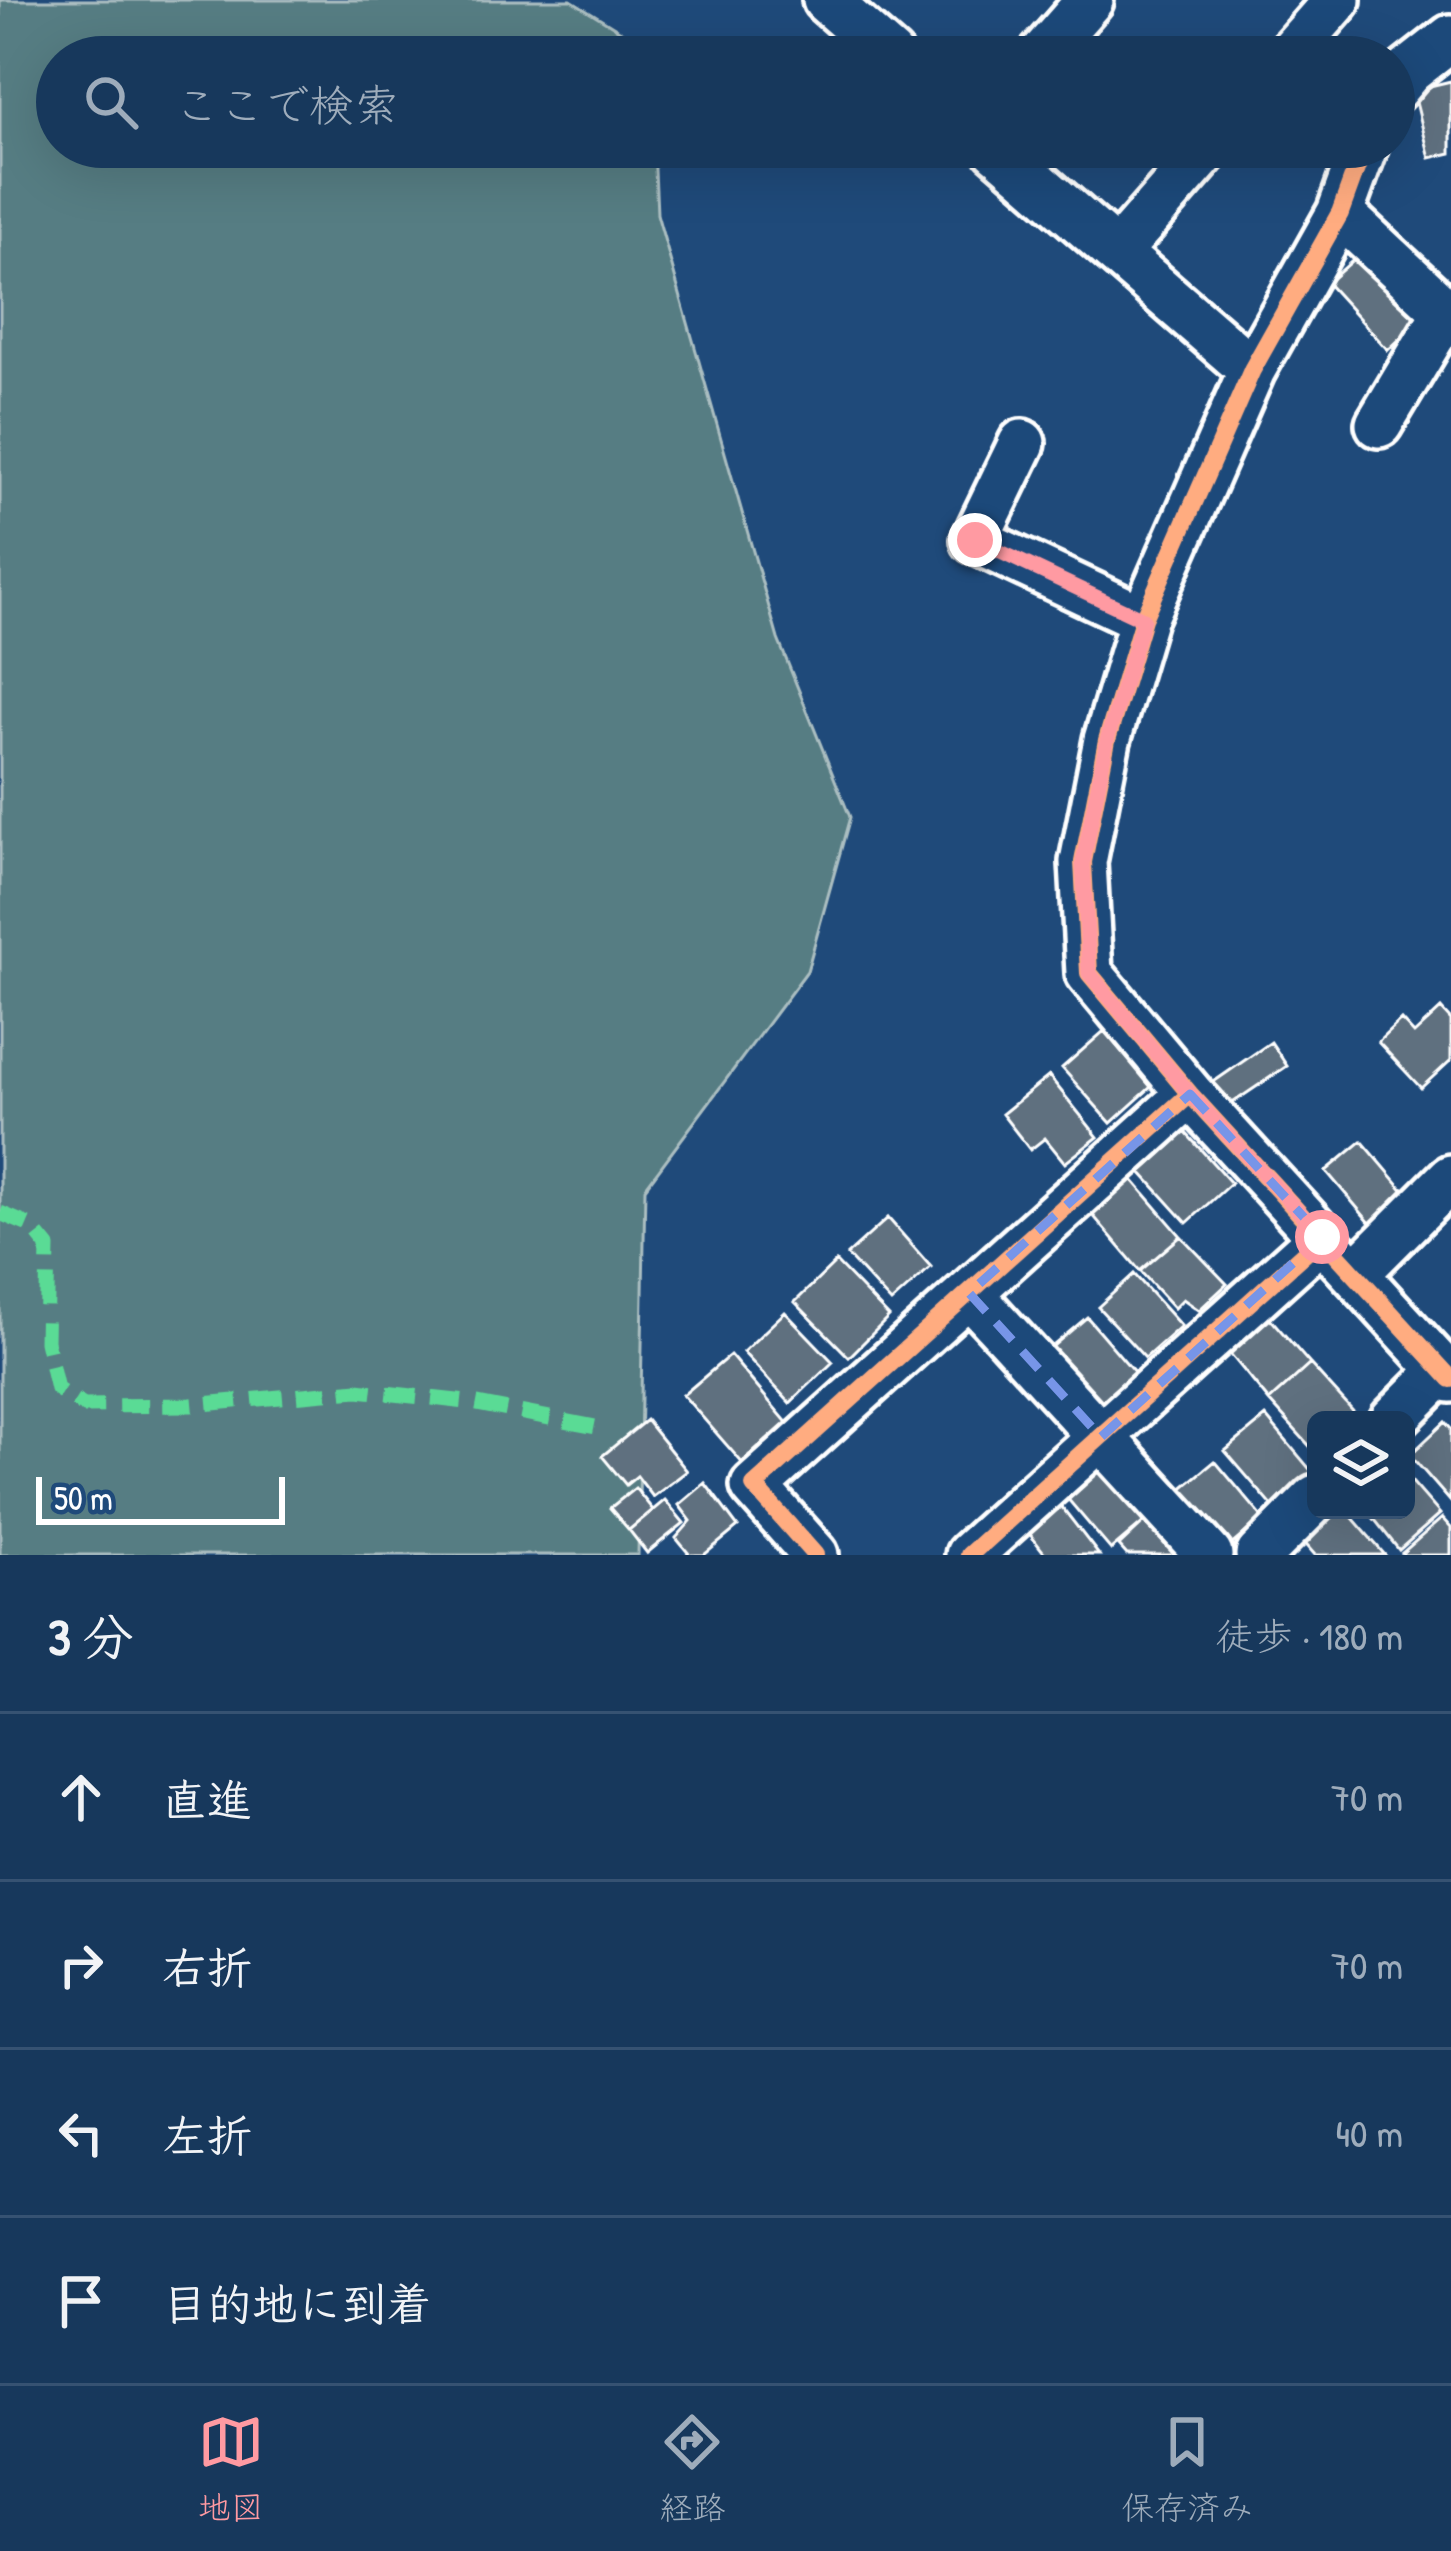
<!DOCTYPE html>
<html lang="ja">
<head>
<meta charset="utf-8">
<style>
  :root { --surface:#17385c; --page:#203f62; --text:#f1f3f6; --muted:#9eacbb; --line:#365272; --accent:#ff9aa2 }
  body { margin:0; font-family:"Patrick Hand","Klee One",sans-serif; background:var(--page); color:var(--text) }
  .controls { position:absolute; right:36px; bottom:36px; display:grid; overflow:hidden; border-radius:18px; box-shadow:0 12px 48px #0002 }
  .controls button { width:108px; height:108px; display:grid; place-items:center; padding:0; border:0; border-bottom:3px solid var(--line); background:var(--surface); color:var(--text); font:60px sans-serif }
  .scale { position:absolute; left:36px; bottom:30px; width:249px; box-sizing:border-box; padding-left:12px; border:6px solid #fff; border-top:0; font-size:33px; line-height:42px; white-space:nowrap; color:#fff; -webkit-text-stroke:9px #1f4a7a; paint-order:stroke }
  .stop { position:absolute; width:36px; height:36px; margin:-27px; border:9px solid #ff9aa2; border-radius:50%; background:#fff }
  .stop.end { background:#ff9aa2; border-color:#fff; box-shadow:0 3px 12px #0008 }
  .list { margin:0; padding:0; list-style:none }
  h2 { display:flex; justify-content:space-between; align-items:center; height:156px; margin:0; padding:0 48px; font-size:51px }
  h2 small { font-size:39px; font-weight:400; color:var(--muted) }
  .list li { display:grid; grid-template-columns:78px 1fr auto; gap:36px; align-items:center; box-sizing:border-box; height:168px; padding:0 48px; border-top:3px solid var(--line) }
  .list b { display:block; font-size:45px; white-space:nowrap }
  .list em { font-size:39px; font-style:normal; color:var(--muted) }
  .icon { flex:none; width:66px; height:66px; fill:none; stroke:currentColor; stroke-width:2; stroke-linecap:round; stroke-linejoin:round }
  .map { position:relative; flex:none; width:1451px; height:1555px; overflow:hidden }
  .search { position:absolute; background:var(--surface); box-shadow:0 12px 48px #0002; left:36px; right:36px; top:36px; height:132px; display:flex; align-items:center; gap:30px; box-sizing:border-box; padding:0 42px; border-radius:66px; color:var(--muted); font-size:45px }
  .sheet { height:828px; background:var(--surface) }
  nav { display:flex; justify-content:space-around; align-items:center; box-sizing:border-box; height:168px; border-top:3px solid var(--line); background:var(--surface); font-size:33px; color:var(--muted) }
  nav a { display:grid; justify-items:center; gap:6px }
  nav .on { color:var(--accent) }
  .map>svg:first-child { display:block }
  .green { fill:#577d83; stroke:#abbec1; stroke-width:3 }
  .building { fill:#5e707f; stroke:#fff; stroke-width:3 }
  .lines { fill:none; stroke-linecap:round; stroke-linejoin:round }
  .minor-casing { stroke:#fff; stroke-width:54 }
  .minor { stroke:#1f4a7a; stroke-width:45 }
  .quiet { stroke:#5adb95; stroke-width:15; stroke-dasharray:30 15; stroke-linecap:butt }
  .cycleway-casing { stroke:#1f4a7a; stroke-width:26 }
  .cycleway { stroke:#ffac80; stroke-width:18 }
  .route { stroke:#ff9aa2; stroke-width:15 }
  .marked { fill:none; stroke:#7795e8; stroke-width:9; stroke-dasharray:24 15; stroke-linejoin:round }
</style>
</head>
<body>
<div class="map">
<svg width="1451" height="1555" viewBox="0 0 1451 1555">
  <rect width="100%" height="100%" fill="#1f4a7a"/>
  <filter id="ink" filterUnits="userSpaceOnUse"><feTurbulence type="fractalNoise" baseFrequency=".00833" numOctaves="2"/><feDisplacementMap in="SourceGraphic" scale="24" xChannelSelector="R" yChannelSelector="G"/><feConvolveMatrix kernelMatrix="1 2 1 2 8 2 1 2 1" color-interpolation-filters="sRGB"/></filter>
  <g filter="url(#ink)">
    <path class="green" d="M0,0H571L648,48L649,57H57V147H654L657,214L778,639L850,817L807,971L645,1188L638,1555H0Z"/>
    <path class="building" d="M1451,81V153L1430,158L1413,90Z
      M1359,255L1419,321L1388,350L1327,283Z
      M1441,1009L1451,1020V1060L1421,1088L1378,1042L1401,1020L1414,1034Z
      M1104,1031L1152,1086L1111,1123L1062,1068Z
      M1271,1042L1287,1066L1228,1106L1212,1083Z
      M1049,1076L1098,1137L1065,1163L1045,1138L1030,1150L1002,1114Z
      M1185,1132L1231,1183L1187,1223L1141,1172Z
      M1362,1141L1406,1193L1371,1224L1326,1171Z
      M1132,1179L1181,1236L1140,1271L1091,1213Z
      M888,1218L931,1267L891,1303L847,1255Z
      M1181,1236L1227,1284L1199,1310L1183,1299L1174,1308L1140,1271Z
      M836,1262L889,1317L849,1357L795,1302Z
      M1134,1274L1181,1326L1145,1358L1098,1307Z
      M1262,1309L1310,1364L1269,1401L1222,1344Z
      M785,1312L833,1362L790,1403L743,1352Z
      M1087,1317L1136,1374L1096,1409L1047,1351Z
      M730,1355L790,1426L744,1465L683,1395Z
      M1310,1364L1359,1418L1316,1420V1453L1269,1401Z
      M1266,1417L1314,1474L1274,1508L1225,1451Z
      M646,1420L687,1471L653,1497L637,1476L626,1485L602,1456Z
      M1445,1422L1451,1429L1450,1501L1410,1455Z
      M1215,1461L1263,1518L1223,1552L1174,1495Z
      M1106,1464L1151,1516L1111,1550L1066,1497Z
      M1406,1475L1440,1514L1399,1550L1367,1510H1406Z
      M705,1483L738,1527L704,1555H690L676,1538L691,1521L679,1505Z
      M635,1488L653,1510L629,1530L610,1508Z
      M665,1500L684,1523L647,1553L629,1530Z
      M1058,1502L1099,1555H1046L1025,1528Z
      M1321,1510H1346L1385,1555H1315L1295,1532Z
      M1151,1516L1185,1555H1127L1119,1546Z
      M1442,1518L1451,1528V1555H1404L1402,1553Z"/>
    <g class="lines">
      <defs>
        <path id="minor" d="M826,0L891,57
          M1040,57L1090,0
          M1287,57L1337,0
          M1394,89L1409,71L1451,38
          M995,147L1252,370
          M1364,147L1340,213L1252,370L1143,619L1107,740L1083,862L1089,973L1190,1094L1451,1379
          M1340,213L1446,312L1451,309
          M1117,252L1209,147
          M1379,424L1446,312
          M1022,443L975,540L1143,619
          M1356,1273L1451,1178
          M969,1293L1209,1555
          M1393,1420L1443,1370
          M815,1555L754,1486L1190,1094
          M969,1555L1322,1237
          M1259,1555L1316,1498"/>
      </defs>
      <use href="#minor" class="minor-casing"/>
      <use href="#minor" class="minor"/>
      <path class="quiet" d="M0,1213L31,1226L48,1247L46,1341L57,1389L84,1406L191,1405L358,1390L467,1402L606,1429"/>
      <defs>
        <path id="cycleway" d="M1364,147L1340,213L1252,370L1143,619L1107,740L1083,862L1089,973L1190,1094L1451,1379
          M815,1555L754,1486L1190,1094
          M969,1555L1322,1237"/>
      </defs>
      <use href="#cycleway" class="cycleway-casing"/>
      <use href="#cycleway" class="cycleway"/>
    </g>
  </g>
  <g class="lines" filter="url(#ink)">
    <path class="route" d="M975,540L1143,619L1107,740L1083,862L1089,973L1190,1094L1322,1237"/>
  </g>
  <path class="marked" d="M1190,1094L1322,1237L1101,1437L969,1293Z"/>
</svg>
<div class="controls">
<button><svg class="icon" aria-label="layers" viewBox="0 0 24 24"><path d="M12 4l9 5-9 5-9-5zM3 14l9 5 9-5"/></svg></button>
</div>
<div class="scale">50 m</div>
<div class="stop" style="left:1322px;top:1237px"></div>
<div class="stop end" style="left:975px;top:540px"></div>
<div class="search"><svg class="icon" aria-label="search" viewBox="0 0 24 24"><circle cx="10" cy="10" r="6"/><path d="M15 15l6 6"/></svg>ここで検索</div>
</div>
<section class="sheet">
<h2>3 分<small>徒歩 · 180 m</small></h2>
<ul class="list">
<li><svg class="icon" aria-label="ahead" viewBox="0 0 24 24"><path d="M12 20V5M6 11l6-6 6 6"/></svg><div><b>直進</b></div><em>70 m</em></li>
<li><svg class="icon" aria-label="right" viewBox="0 0 24 24"><path d="M7 20v-9h11M14 6l5 5-5 5"/></svg><div><b>右折</b></div><em>70 m</em></li>
<li><svg class="icon" aria-label="left" viewBox="0 0 24 24"><path d="M17 20v-9H6M10 6l-5 5 5 5"/></svg><div><b>左折</b></div><em>40 m</em></li>
<li><svg class="icon" aria-label="arrive" viewBox="0 0 24 24"><path d="M6 21V4h12l-3 4 3 4H6"/></svg><div><b>目的地に到着</b></div></li>
</ul>
</section>
<nav>
<a class="on"><svg class="icon" aria-label="map" viewBox="0 0 24 24"><path d="M3 6l6-2 6 2 6-2v14l-6 2-6-2-6 2zM9 4v14M15 6v14"/></svg>地図</a>
<a><svg class="icon" aria-label="directions" viewBox="0 0 24 24"><path d="M12 3l9 9-9 9-9-9zM9 14v-3h6M13 9l2 2-2 2"/></svg>経路</a>
<a><svg class="icon" aria-label="saved" viewBox="0 0 24 24"><path d="M7 4h10v16l-5-4-5 4z"/></svg>保存済み</a>
</nav>
</body>
</html>
